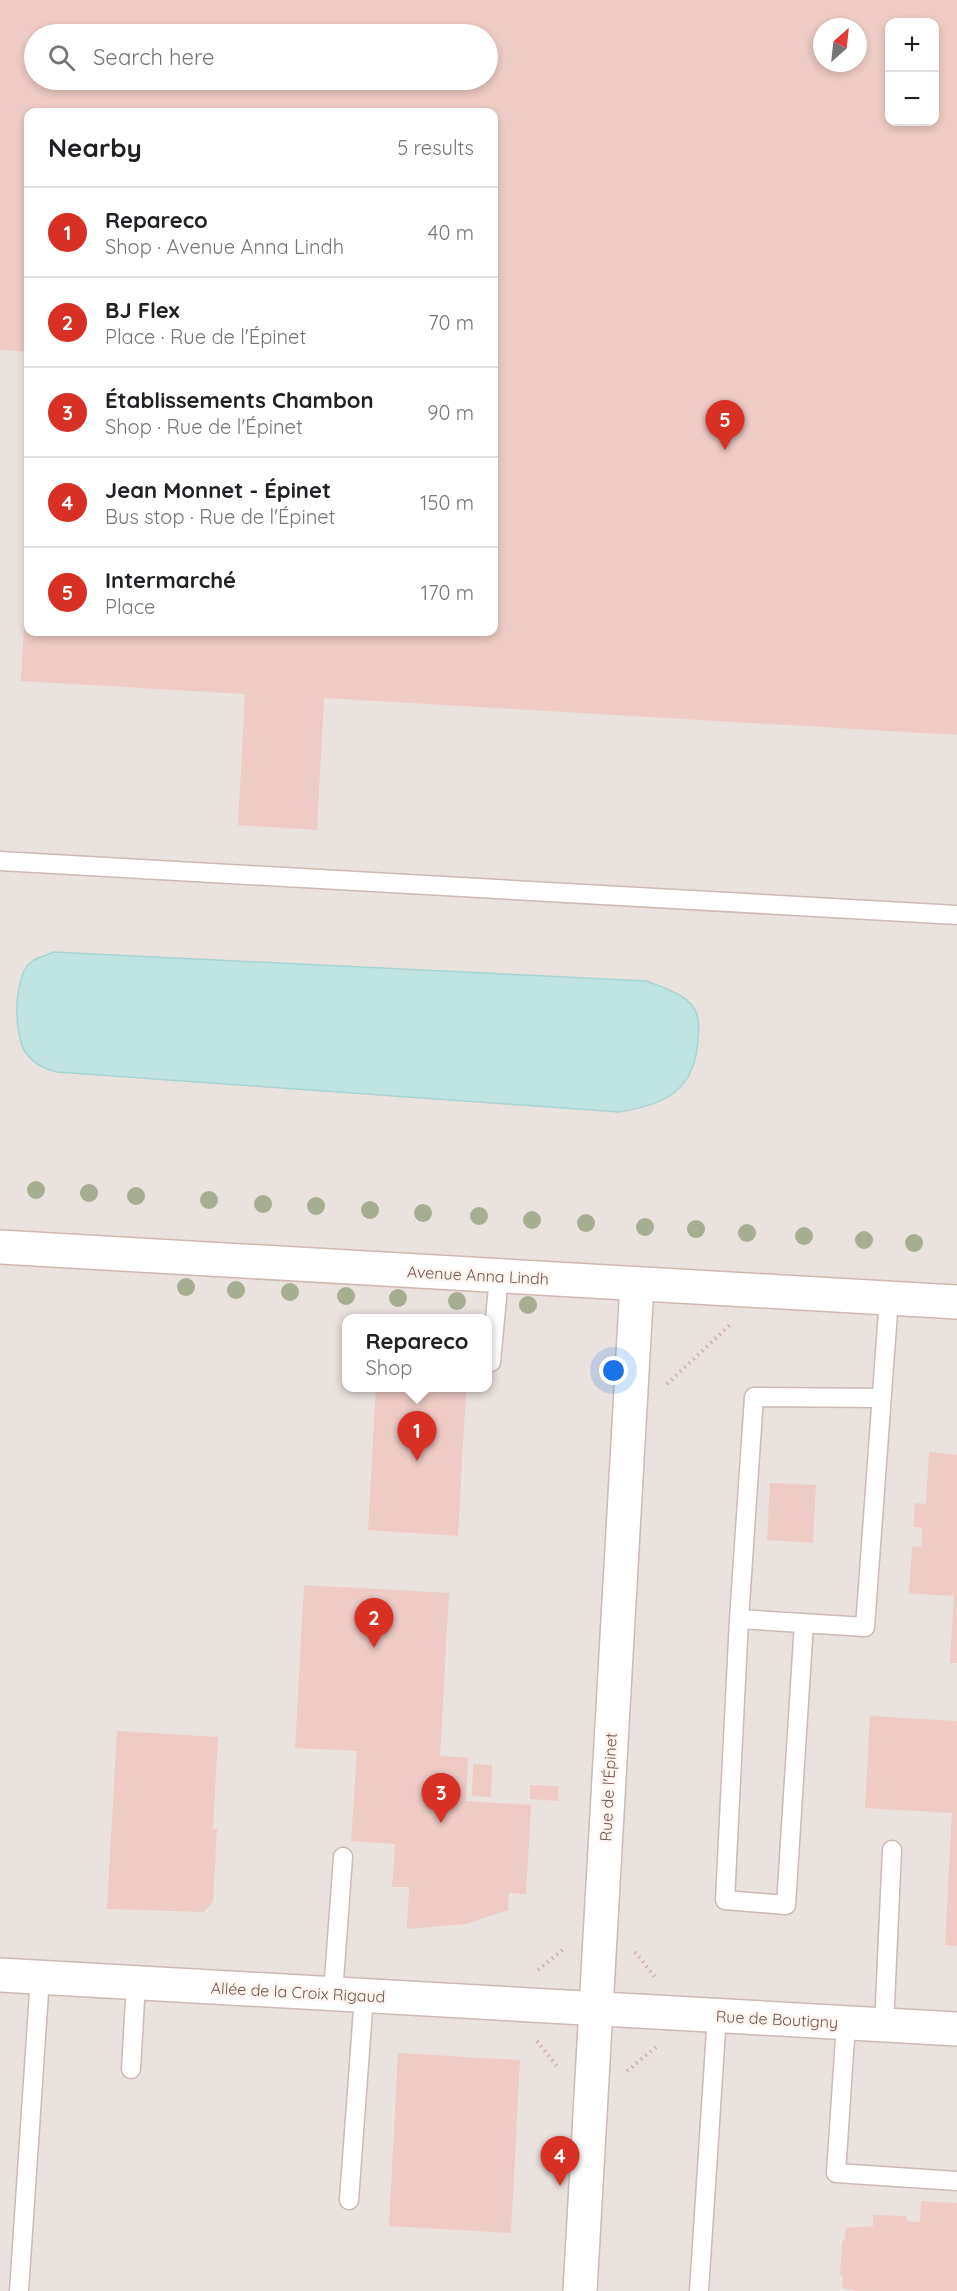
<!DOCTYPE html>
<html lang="en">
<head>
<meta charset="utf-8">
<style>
  :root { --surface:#fff; --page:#f2f2f2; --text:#202124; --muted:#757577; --line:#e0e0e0; --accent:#d93025 }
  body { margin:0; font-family:Quicksand,sans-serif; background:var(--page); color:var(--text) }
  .controls { position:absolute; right:18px; top:18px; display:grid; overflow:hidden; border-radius:12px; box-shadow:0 3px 9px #0003 }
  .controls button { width:54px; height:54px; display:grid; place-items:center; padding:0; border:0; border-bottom:2px solid var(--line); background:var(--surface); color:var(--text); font:30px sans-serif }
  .compass { position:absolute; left:813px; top:18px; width:54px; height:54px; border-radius:50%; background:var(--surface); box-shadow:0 3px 9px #0003; rotate:27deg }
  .you { position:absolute; left:614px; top:1371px; width:21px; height:21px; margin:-15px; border:4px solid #fff; border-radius:50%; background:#1a73e8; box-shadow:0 0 0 9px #1a73e833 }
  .badge { display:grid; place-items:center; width:39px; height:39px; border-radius:50%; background:var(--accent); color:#fff; font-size:20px; font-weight:700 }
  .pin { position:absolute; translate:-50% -50px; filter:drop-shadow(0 2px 3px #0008) }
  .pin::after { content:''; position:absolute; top:32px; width:21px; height:18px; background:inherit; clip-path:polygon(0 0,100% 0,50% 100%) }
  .popup { position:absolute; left:342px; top:1314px; width:150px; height:78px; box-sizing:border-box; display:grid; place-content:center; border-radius:12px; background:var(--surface); filter:drop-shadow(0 2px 4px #0005); font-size:20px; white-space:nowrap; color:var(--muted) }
  .popup b { font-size:22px; color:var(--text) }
  .popup::after { content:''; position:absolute; left:50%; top:100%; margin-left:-12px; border:12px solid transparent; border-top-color:var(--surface) }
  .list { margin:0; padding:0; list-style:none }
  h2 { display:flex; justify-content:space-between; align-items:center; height:78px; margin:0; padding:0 24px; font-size:26px }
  h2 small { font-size:20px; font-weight:400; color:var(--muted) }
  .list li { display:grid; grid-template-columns:39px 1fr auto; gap:18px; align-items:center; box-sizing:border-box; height:90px; padding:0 24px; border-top:2px solid var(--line) }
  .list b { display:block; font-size:22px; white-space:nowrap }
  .list p { margin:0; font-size:20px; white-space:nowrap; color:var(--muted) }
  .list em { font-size:20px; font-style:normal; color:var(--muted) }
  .icon { flex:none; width:33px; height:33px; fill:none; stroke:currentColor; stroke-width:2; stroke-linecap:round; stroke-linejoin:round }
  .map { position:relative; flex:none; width:957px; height:2291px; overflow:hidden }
  .search { position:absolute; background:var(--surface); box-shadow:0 3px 9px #0003; left:24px; top:24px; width:474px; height:66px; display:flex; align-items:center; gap:15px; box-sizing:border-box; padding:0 21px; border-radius:33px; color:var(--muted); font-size:22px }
  .panel { position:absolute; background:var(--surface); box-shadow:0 3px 9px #0003; left:24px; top:108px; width:474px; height:528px; border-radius:12px }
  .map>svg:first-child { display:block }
  .industrial { fill:#eae2df; fill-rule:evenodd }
  .water { fill:#bfe3e0; stroke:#a7d4d1; stroke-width:1.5 }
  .building { fill:#eecbc4; fill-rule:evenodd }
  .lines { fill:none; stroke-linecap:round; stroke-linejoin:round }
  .service-casing { stroke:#ceb9b3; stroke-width:21 }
  .minor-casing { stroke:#ceb9b3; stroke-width:36 }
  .secondary-casing { stroke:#d0b8b1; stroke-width:36 }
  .path { stroke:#d3aea7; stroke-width:4; stroke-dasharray:1.5 4.5; stroke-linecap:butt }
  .service { stroke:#fff; stroke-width:18 }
  .minor { stroke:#fff; stroke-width:33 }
  .secondary { stroke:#fff; stroke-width:33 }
  .tree { fill:#a6ae91 }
  .labels { text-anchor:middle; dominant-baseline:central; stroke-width:5; stroke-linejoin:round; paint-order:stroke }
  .street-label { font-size:16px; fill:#73544f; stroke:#fef5f0 }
</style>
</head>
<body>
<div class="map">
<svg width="957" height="2291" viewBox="0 0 957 2291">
  <rect width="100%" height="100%" fill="#fbf0ea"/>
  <path class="industrial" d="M0,0H957V2291H0ZM890,22H934V122H890ZM822,27H858V63H822ZM34,34H488V80H34ZM28,112H494V632H28ZM346,1318H488V1388H346Z"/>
  <path class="water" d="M54,952L647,981C661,987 686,994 694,1008C700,1017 699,1030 698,1040C695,1091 664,1105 619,1112L57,1072C43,1068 35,1065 26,1053C13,1035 13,975 32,961C38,957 47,955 54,952Z"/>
  <path class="building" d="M0,0H957V735L324,698L317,830L238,825L245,694L21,681L27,577L28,632H494V112H28V352L0,350ZM890,22H934V122H890ZM822,27H858V63H822ZM34,34H488V80H34Z
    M376,1388H464L466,1391L458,1536L368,1530Z
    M929,1452L957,1455V1663H950L954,1596L909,1593L912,1546L921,1547L922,1528L913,1527L915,1503L926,1504Z
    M770,1483L816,1485L813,1543L767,1540Z
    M304,1585L449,1593L440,1756L468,1758L466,1801L531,1805L526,1894L509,1893L508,1910L466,1924L407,1929L409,1887H392L395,1844L351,1841L357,1751L295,1748Z
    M870,1716L957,1721V1946L945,1945L952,1813L865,1808Z
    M117,1731L218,1737L213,1829H217L213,1902L204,1912L107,1909Z
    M473,1764L492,1765L491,1797L472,1796Z
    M530,1785L559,1786L558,1801L530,1799Z
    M398,2053L520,2060L511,2233L389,2226Z
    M921,2201L957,2203V2291H855L842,2288L843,2277L840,2274L842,2242L845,2239L846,2228L873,2226V2215L907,2216V2221L920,2222Z"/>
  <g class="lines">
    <defs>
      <path id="service" d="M0,861L957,915
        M491,1362L499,1276
        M880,1398L754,1397L739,1619L865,1627L889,1298
        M739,1619L725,1900L786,1905L804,1623
        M333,1994L343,1857
        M846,2023L836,2173L957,2181
        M884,2025L892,1850
        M131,2069L136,1983
        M349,2200L364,1996
        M19,2291L40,1977
        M699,2291L717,2015"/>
      <path id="minor" d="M0,1975L957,2029
        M580,2291L637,1284"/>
      <path id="secondary" d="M0,1247L957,1302"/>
    </defs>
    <use href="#service" class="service-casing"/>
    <use href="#minor" class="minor-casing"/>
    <use href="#secondary" class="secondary-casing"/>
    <path class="path" d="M667,1384L731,1324
      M635,1952L655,1977
      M538,1970L565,1948
      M537,2041L557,2066
      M627,2071L656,2047"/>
    <use href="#service" class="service"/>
    <use href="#minor" class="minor"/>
    <use href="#secondary" class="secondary"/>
  </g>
  <g class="tree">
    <circle cx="36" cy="1190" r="9"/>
    <circle cx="89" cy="1193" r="9"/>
    <circle cx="136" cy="1196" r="9"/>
    <circle cx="209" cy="1200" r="9"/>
    <circle cx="263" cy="1204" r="9"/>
    <circle cx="316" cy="1206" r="9"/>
    <circle cx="370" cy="1210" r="9"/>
    <circle cx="423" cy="1213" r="9"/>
    <circle cx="479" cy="1216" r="9"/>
    <circle cx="532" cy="1220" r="9"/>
    <circle cx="586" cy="1223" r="9"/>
    <circle cx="645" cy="1227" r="9"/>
    <circle cx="696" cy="1229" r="9"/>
    <circle cx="747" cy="1233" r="9"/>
    <circle cx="804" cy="1236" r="9"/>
    <circle cx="864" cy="1240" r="9"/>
    <circle cx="914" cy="1243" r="9"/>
    <circle cx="186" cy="1287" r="9"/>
    <circle cx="236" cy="1290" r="9"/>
    <circle cx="290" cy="1292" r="9"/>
    <circle cx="346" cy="1296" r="9"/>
    <circle cx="398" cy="1298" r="9"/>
    <circle cx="457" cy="1301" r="9"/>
    <circle cx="528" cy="1305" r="9"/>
  </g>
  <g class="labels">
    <g class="street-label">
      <text transform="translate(478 1275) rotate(3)">Avenue Anna Lindh</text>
      <text transform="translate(608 1787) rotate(-87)">Rue de l'Épinet</text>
      <text transform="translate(298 1992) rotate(3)">Allée de la Croix Rigaud</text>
      <text transform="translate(777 2019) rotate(3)">Rue de Boutigny</text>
    </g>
  </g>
</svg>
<div class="controls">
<button>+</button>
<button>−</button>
</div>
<svg class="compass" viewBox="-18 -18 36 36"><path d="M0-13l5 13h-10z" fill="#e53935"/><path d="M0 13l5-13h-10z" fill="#757577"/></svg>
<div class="you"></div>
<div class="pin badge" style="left:417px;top:1461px">1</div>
<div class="popup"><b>Repareco</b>Shop</div>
<div class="pin badge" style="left:374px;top:1648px">2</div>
<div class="pin badge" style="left:441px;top:1823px">3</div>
<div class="pin badge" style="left:560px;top:2186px">4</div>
<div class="pin badge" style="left:725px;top:450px">5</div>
<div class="search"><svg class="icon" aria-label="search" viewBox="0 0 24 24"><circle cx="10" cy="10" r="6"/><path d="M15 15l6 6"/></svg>Search here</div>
<section class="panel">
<h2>Nearby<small>5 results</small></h2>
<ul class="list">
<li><span class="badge">1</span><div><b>Repareco</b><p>Shop · Avenue Anna Lindh</p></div><em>40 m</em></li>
<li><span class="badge">2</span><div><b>BJ Flex</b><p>Place · Rue de l'Épinet</p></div><em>70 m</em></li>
<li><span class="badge">3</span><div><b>Établissements Chambon</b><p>Shop · Rue de l'Épinet</p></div><em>90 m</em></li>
<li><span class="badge">4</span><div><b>Jean Monnet - Épinet</b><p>Bus stop · Rue de l'Épinet</p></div><em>150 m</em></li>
<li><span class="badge">5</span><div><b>Intermarché</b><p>Place</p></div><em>170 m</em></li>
</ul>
</section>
</div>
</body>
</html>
